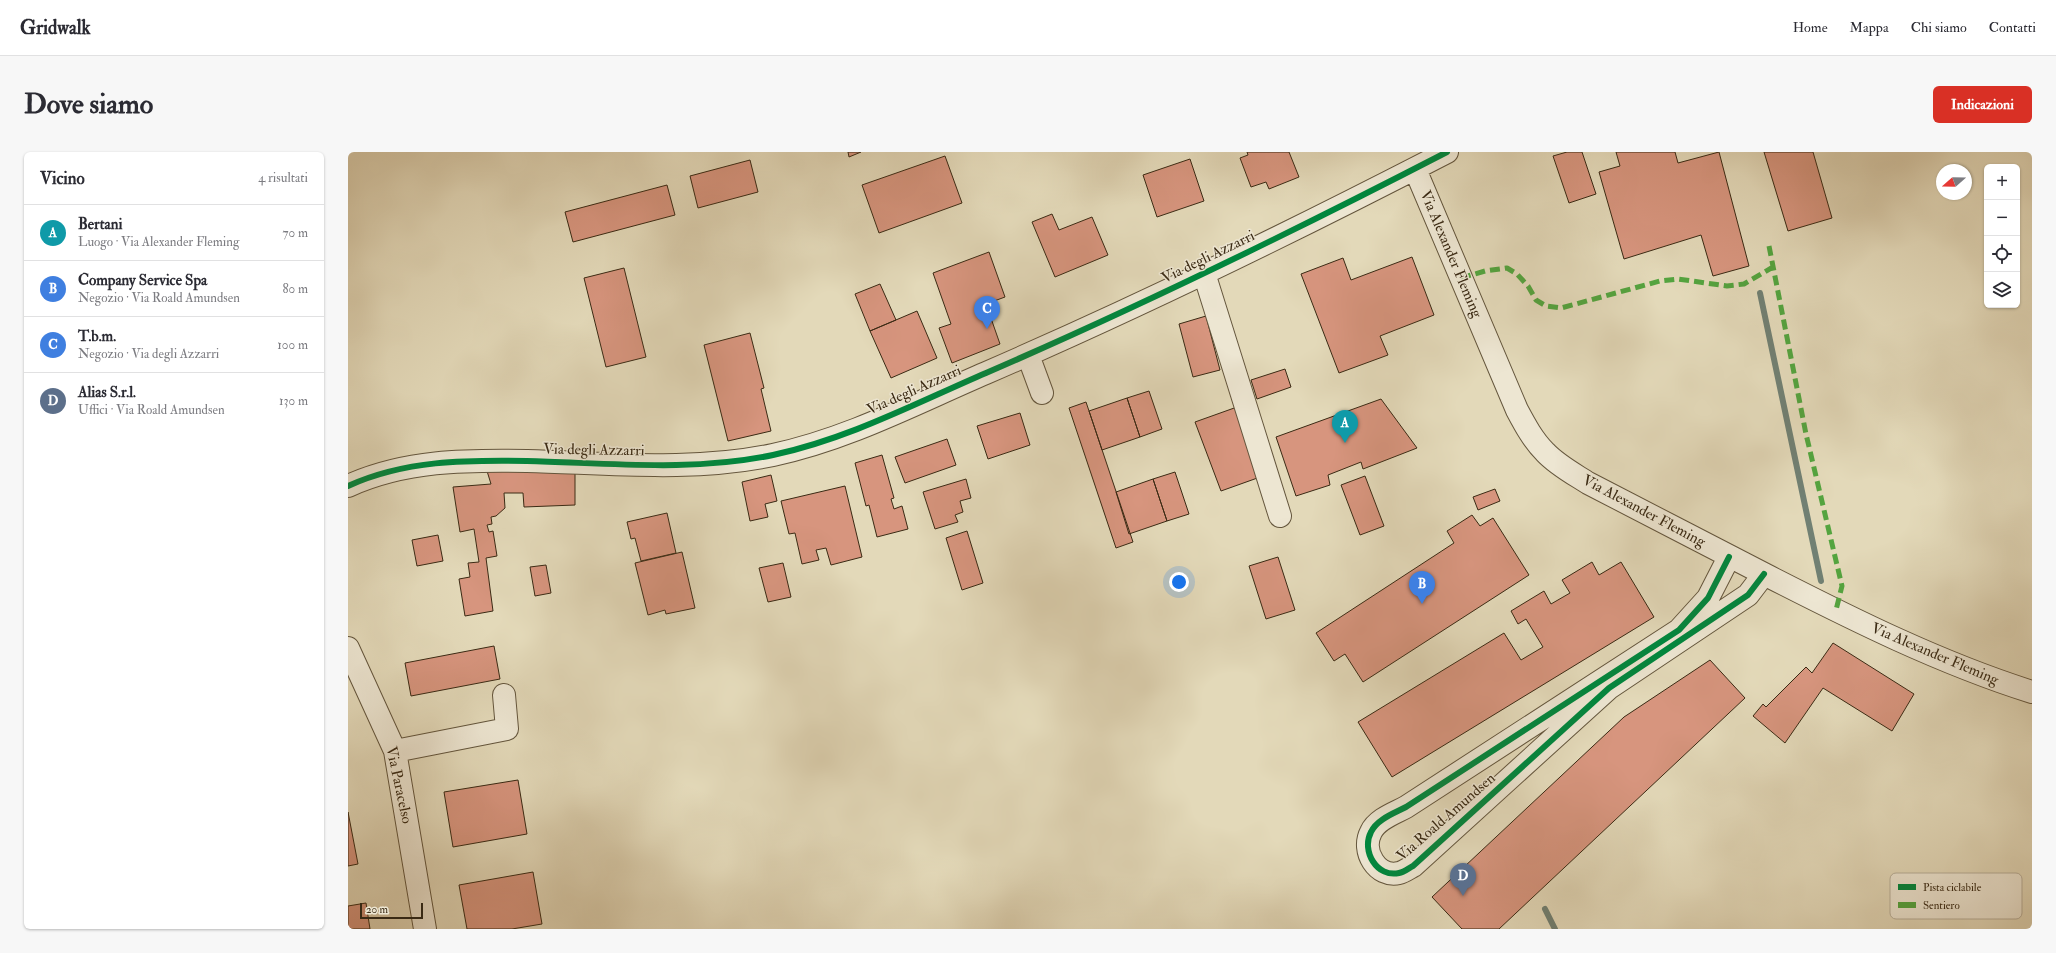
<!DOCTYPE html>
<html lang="it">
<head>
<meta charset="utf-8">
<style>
  :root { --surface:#fff; --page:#f7f7f7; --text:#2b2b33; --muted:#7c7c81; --line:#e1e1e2; --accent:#d93025 }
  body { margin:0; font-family:"IM FELL Double Pica",serif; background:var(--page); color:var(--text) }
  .controls { position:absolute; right:12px; top:12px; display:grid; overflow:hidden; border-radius:6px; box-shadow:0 1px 3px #0004 }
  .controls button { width:36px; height:36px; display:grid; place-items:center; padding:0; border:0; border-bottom:1px solid var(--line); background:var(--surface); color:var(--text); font:20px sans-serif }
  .compass { position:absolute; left:1588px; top:12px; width:36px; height:36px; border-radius:50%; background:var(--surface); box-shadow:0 1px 3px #0004; rotate:250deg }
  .scale { position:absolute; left:12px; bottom:10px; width:63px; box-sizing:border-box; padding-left:4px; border:2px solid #3a2a14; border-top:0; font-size:11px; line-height:14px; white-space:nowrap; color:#3a2a14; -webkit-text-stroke:3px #ede6d2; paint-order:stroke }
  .you { position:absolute; left:831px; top:430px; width:14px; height:14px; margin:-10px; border:3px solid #fff; border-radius:50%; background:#1a73e8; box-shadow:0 0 0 6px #1a73e833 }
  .badge { display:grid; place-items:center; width:26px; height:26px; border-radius:50%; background:var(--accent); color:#fff; font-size:13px; font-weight:700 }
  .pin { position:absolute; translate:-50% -33px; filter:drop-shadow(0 1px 2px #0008) }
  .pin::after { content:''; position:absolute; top:21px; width:14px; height:12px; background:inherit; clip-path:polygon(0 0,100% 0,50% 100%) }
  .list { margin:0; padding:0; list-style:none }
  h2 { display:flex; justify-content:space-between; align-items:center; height:52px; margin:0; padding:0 16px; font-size:17px }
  h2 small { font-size:13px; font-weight:400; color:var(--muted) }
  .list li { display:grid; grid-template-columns:26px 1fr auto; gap:12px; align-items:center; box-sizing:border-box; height:56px; padding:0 16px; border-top:1px solid var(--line) }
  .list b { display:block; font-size:15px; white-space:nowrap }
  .list p { margin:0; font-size:13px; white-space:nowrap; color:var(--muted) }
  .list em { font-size:13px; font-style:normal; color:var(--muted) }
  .icon { flex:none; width:22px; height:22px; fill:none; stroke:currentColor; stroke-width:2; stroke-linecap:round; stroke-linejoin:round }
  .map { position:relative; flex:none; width:1684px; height:777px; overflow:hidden; border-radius:6px }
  header { display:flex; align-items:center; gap:24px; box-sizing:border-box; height:56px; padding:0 20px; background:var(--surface); border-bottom:1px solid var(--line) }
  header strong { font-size:19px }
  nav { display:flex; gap:22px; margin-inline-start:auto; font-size:14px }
  .intro { display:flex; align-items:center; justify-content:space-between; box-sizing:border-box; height:96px; padding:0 24px }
  h1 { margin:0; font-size:28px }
  .button { padding:10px 18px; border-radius:6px; background:var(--accent); color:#fff; font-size:14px; font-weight:700 }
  main { display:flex; gap:24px; padding:0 24px }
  aside { flex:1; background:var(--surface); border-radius:6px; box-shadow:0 1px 3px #0004 }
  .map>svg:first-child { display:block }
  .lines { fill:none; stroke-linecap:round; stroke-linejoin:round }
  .stream { stroke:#718073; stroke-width:6 }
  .building { fill:#d7957e; stroke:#3a2a14 }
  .minor-casing { stroke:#64563d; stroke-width:24 }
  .minor { stroke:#ede6d2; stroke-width:22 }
  .quiet { stroke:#54a43f; stroke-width:5; stroke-dasharray:10 5; stroke-linecap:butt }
  .cycleway-casing { stroke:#ede6d2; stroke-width:8 }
  .cycleway { stroke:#00873e; stroke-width:6 }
  .labels { text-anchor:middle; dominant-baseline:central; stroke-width:3; stroke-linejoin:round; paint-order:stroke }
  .street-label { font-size:15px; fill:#3a2a14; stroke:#ede6d2 }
  .key { fill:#ede6d2; stroke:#b7ae99; stroke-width:1 }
  .key-label { font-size:11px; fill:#3a2a14 }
</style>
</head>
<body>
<header>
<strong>Gridwalk</strong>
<nav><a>Home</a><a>Mappa</a><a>Chi siamo</a><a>Contatti</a></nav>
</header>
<div class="intro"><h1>Dove siamo</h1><a class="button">Indicazioni</a></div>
<main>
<aside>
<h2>Vicino<small>4 risultati</small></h2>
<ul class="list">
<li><span class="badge" style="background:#0f9aa8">A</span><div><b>Bertani</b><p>Luogo · Via Alexander Fleming</p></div><em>70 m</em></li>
<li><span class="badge" style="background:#3f7fe0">B</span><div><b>Company Service Spa</b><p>Negozio · Via Roald Amundsen</p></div><em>80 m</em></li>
<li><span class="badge" style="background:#3f7fe0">C</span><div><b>T.b.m.</b><p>Negozio · Via degli Azzarri</p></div><em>100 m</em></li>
<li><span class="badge" style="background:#5c6f8a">D</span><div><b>Alias S.r.l.</b><p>Uffici · Via Roald Amundsen</p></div><em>130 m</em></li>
</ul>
</aside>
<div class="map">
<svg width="1684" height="777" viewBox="0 0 1684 777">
  <rect width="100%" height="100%" fill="#e3d9b9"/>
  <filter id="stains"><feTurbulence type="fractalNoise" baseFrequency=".005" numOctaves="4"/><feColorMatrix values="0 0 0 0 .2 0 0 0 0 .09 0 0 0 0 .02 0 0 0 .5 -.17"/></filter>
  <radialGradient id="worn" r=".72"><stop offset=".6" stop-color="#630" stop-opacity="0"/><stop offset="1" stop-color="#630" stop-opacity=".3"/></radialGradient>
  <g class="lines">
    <path class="stream" d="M1412,141L1473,429
      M1197,757L1207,777"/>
  </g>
  <path class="building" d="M500,0H513L501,5Z
    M899,0H941L951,25L921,37L918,30L903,35L892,6L900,3Z
    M1219,0H1234L1248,42L1221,51L1205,4Z
    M1268,0H1327L1330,11L1371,0L1401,114L1365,124L1353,83L1276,107L1251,20L1272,14Z
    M1416,0H1465L1484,66L1440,79Z
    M597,4L614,51L531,81L514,33Z
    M842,7L856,49L809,65L795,23Z
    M402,8L410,40L350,56L342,24Z
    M319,33L327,63L225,90L217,60Z
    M704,62L711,78L744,65L760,103L707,125L684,70Z
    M641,100L657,145L638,152L652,192L604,211L591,176L603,172L585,121Z
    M1064,105L1086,163L1032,184L1040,203L991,221L953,122L995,106L1003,128Z
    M276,116L298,205L258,215L236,126Z
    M532,132L548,168L522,179L507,142Z
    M569,159L589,206L543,226L522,179Z
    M858,164L872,218L845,225L831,172Z
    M402,181L416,236L413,237L423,279L380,289L356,193Z
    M937,217L943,235L909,247L903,228Z
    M801,239L814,277L792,285L779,246Z
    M779,246L792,285L754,298L741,259Z
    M1033,247L1069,296L1015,317L1013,310L980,323L982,333L948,344L928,285Z
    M738,250L785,390L768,396L721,256Z
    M889,255L915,324L873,339L847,270Z
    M672,261L682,293L640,307L629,274Z
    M599,287L608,313L557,331L547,305Z
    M534,303L546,346L543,347L546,357L554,354L560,377L529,385L521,353L518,354L507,311Z
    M139,319H227V353L176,355L175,341H156L157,356L148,364L143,365L144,372L139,373L141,380L145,379L149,404L138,406L145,459L117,464L111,427L122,425L120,411L131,410L126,377L112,380L105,335L143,332Z
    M827,320L841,362L819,369L805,327Z
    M423,323L429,349L417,352L420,365L402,369L394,330Z
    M1017,324L1036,374L1012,383L993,333Z
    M618,327L623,346L612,349L615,360L607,363L610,370L587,377L575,340Z
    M805,327L819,369L781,382L768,340Z
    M497,334L514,405L483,413L478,396L468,398L471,408L454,412L447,381L441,382L433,349Z
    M1147,337L1152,349L1130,358L1125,345Z
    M319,361L328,401L293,409L287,386L283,387L279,370Z
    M1124,363L1132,374L1145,366L1181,423L1015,530L997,502L986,509L968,481L1106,391L1099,379Z
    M619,379L635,431L614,438L598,386Z
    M90,383L95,409L69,414L64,388Z
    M334,400L347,456L318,462L317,458L300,463L287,411Z
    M930,405L947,458L918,467L901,414Z
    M1244,410L1251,423L1273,410L1306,465L1044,625L1010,570L1156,481L1173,508L1195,495L1178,467L1170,472L1163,459L1196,439L1203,452L1222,441L1214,428Z
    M435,411L443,445L420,450L411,416Z
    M198,413L203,441L187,444L182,415Z
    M1485,491L1566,542L1544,579L1475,536L1437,591L1405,564L1415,552L1418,555L1458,515L1464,521Z
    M146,494L152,527L63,544L57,511Z
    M1362,508L1397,546L1151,777H1114L1084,745L1276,565Z
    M170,628L179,682L105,695L96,640Z
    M0,660L10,712L0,714Z
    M185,720L194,772L164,777H119L111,733Z
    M18,751L22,777H0V754Z"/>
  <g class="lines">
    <defs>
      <path id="minor" d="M1067,17L1169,258C1177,273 1185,288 1197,300C1209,313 1226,322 1240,331C1299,362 1359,392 1418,423C1504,467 1592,511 1684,540
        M856,121L932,364
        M680,203L694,241
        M0,334C57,308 117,308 179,309C260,311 345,320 425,303C500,287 568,251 638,221C795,153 948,78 1099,0
        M1381,405L1360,446L1331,478L1058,655C1047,661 1029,667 1023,680C1013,699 1029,726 1051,721C1056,720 1061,716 1065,714L1261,536L1400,443L1416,422
        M0,496L47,599L77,777
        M47,599L159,577L156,543"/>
    </defs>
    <use href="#minor" class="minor-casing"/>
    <use href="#minor" class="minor"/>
    <path class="quiet" d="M1421,94L1458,282L1494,434L1488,458
      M1113,126L1137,119L1159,116L1169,122L1180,134L1188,148L1198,154L1213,156L1312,129L1330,127L1379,134L1396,132L1425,115"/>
    <defs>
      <path id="cycleway" d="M0,334C57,308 117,308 179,309C260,311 345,320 425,303C500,287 568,251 638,221C795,153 948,78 1099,0
        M1381,405L1360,446L1331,478L1058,655C1047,661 1029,667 1023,680C1013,699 1029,726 1051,721C1056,720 1061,716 1065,714L1261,536L1400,443L1416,422"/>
    </defs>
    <use href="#cycleway" class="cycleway-casing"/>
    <use href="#cycleway" class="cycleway"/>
  </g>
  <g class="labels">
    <g class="street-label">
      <text transform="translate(1103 102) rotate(67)">Via Alexander Fleming</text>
      <text transform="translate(860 105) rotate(-26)">Via degli Azzarri</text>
      <text transform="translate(566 238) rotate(-24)">Via degli Azzarri</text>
      <text transform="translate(246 298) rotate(1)">Via degli Azzarri</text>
      <text transform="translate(1296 359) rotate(28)">Via Alexander Fleming</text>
      <text transform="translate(1587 502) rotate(23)">Via Alexander Fleming</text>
      <text transform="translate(51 633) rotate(78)">Via Paracelso</text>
      <text transform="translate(1098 665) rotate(-41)">Via Roald Amundsen</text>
    </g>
  </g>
  <rect x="1542" y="721" width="132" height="46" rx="6" class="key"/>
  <rect x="1550" y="732" width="18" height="6" fill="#00873e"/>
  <rect x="1550" y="750" width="18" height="6" fill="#54a43f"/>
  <g class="key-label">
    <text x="1575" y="739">Pista ciclabile</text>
    <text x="1575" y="757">Sentiero</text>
  </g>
  <rect width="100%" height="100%" filter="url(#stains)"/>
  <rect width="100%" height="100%" fill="url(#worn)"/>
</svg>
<div class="controls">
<button>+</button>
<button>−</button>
<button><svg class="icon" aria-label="locate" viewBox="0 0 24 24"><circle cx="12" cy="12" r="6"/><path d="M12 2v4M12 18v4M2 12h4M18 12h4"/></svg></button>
<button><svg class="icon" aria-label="layers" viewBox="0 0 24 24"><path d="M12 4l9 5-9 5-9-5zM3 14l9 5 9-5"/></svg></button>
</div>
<svg class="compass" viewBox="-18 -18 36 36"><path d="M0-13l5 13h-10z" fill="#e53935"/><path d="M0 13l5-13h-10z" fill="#7c7c81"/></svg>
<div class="scale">20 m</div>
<div class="you"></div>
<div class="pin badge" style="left:997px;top:291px;background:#0f9aa8">A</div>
<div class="pin badge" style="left:1074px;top:452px;background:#3f7fe0">B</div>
<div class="pin badge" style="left:639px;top:177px;background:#3f7fe0">C</div>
<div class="pin badge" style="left:1115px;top:744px;background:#5c6f8a">D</div>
</div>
</main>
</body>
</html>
